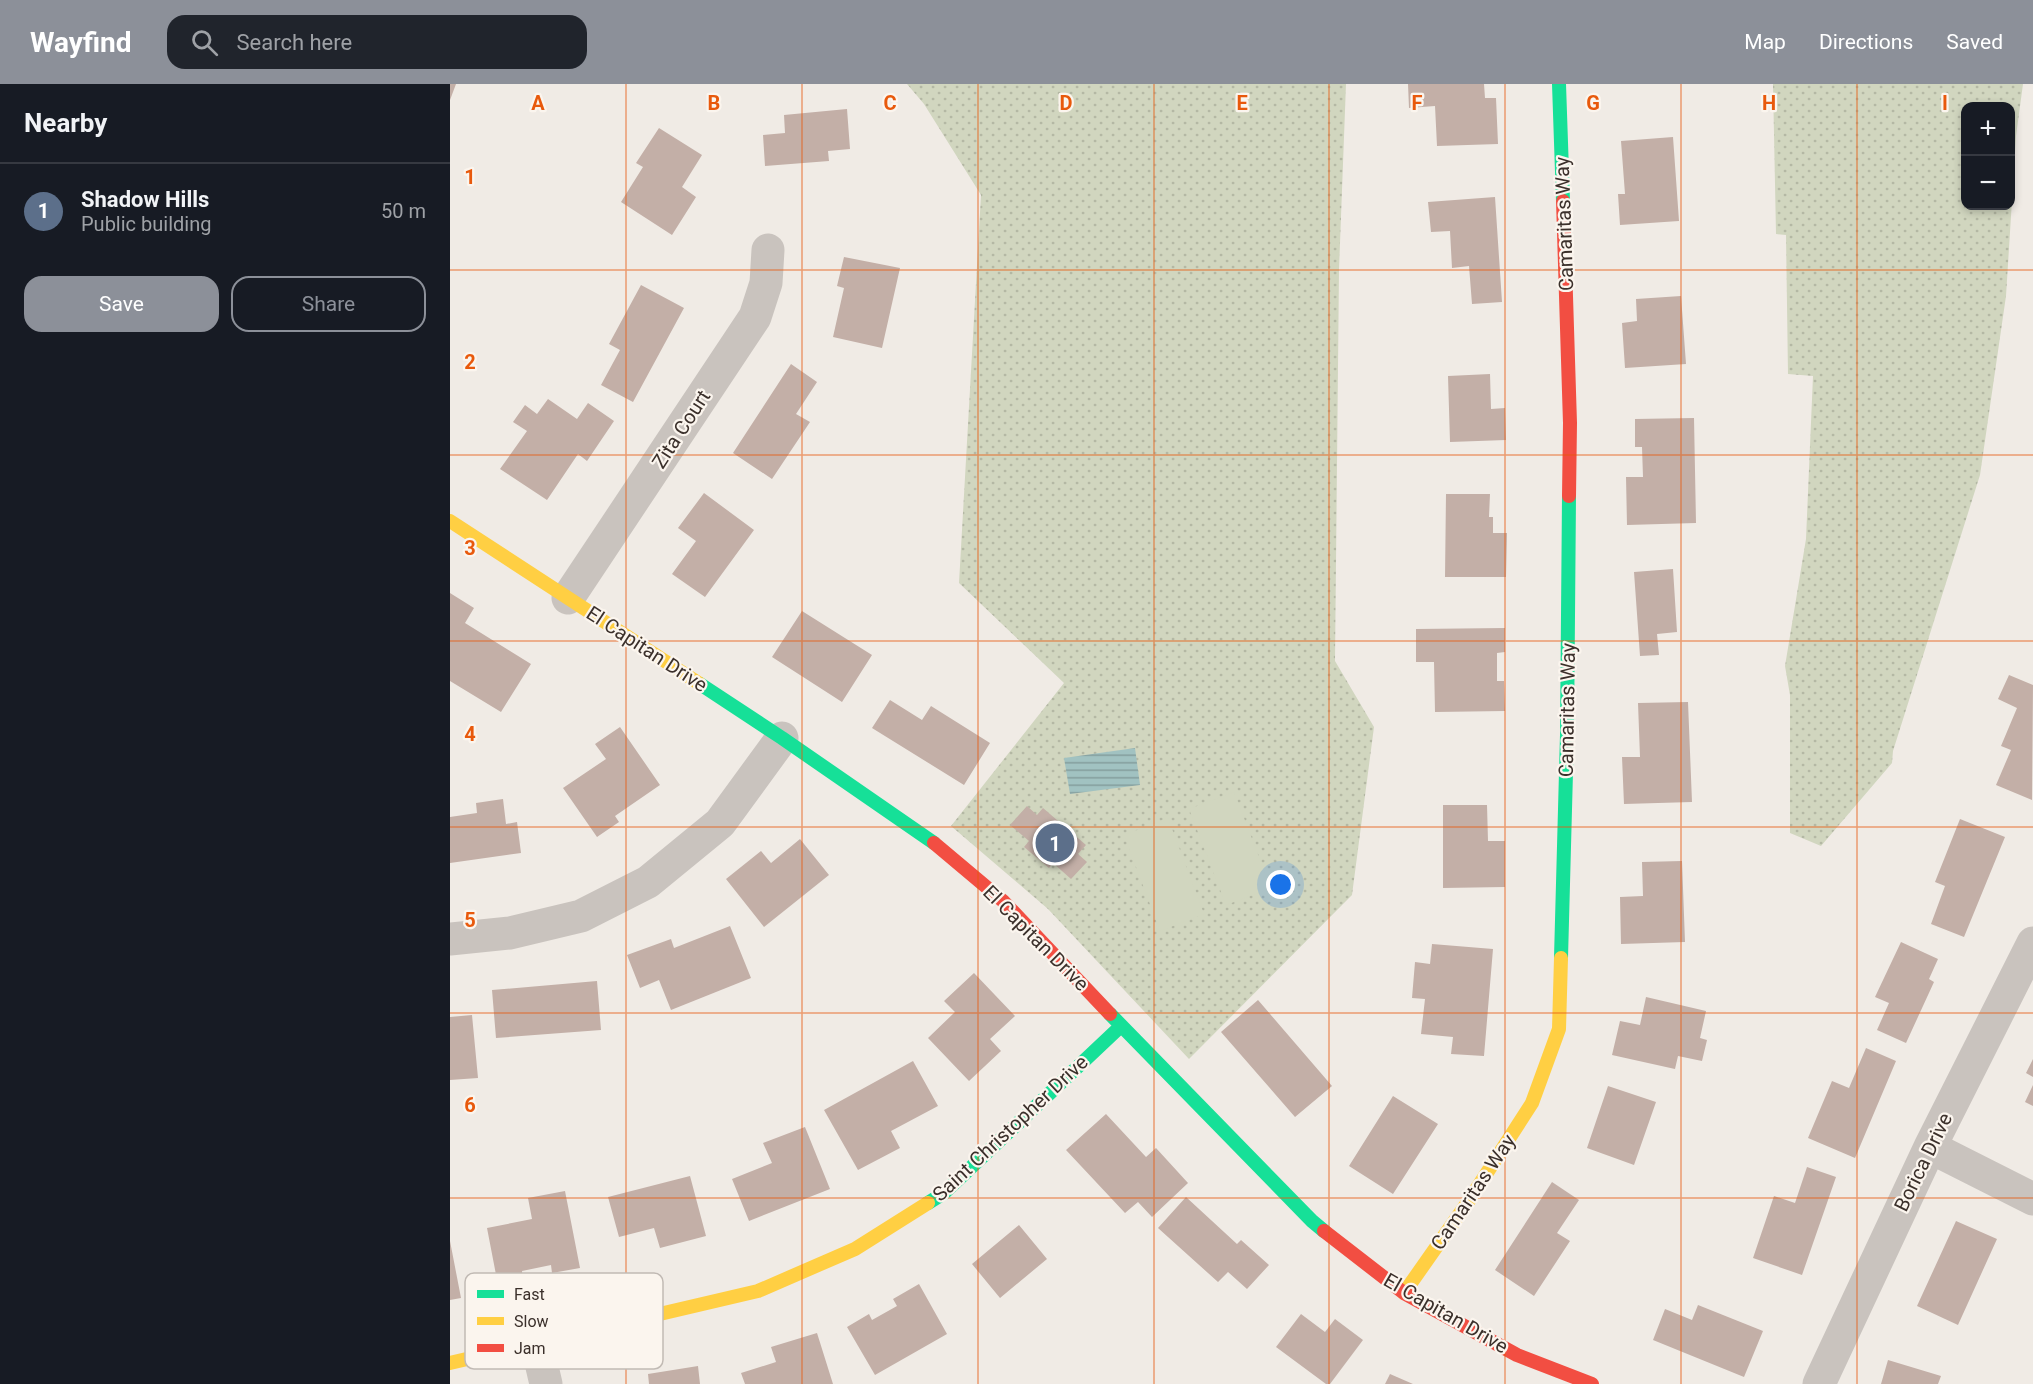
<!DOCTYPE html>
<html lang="en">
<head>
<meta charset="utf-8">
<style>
  :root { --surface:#171b24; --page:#20242c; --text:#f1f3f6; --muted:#9ea1a6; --line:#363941; --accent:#8c9099 }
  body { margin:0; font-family:Roboto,sans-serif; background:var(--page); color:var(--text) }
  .controls { position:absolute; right:18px; top:18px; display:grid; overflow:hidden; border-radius:12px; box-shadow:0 3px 9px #0003 }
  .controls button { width:54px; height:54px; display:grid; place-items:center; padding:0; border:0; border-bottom:2px solid var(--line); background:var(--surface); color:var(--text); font:30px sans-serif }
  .you { position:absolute; left:831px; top:801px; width:21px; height:21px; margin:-15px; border:4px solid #fff; border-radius:50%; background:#1a73e8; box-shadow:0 0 0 9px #1a73e833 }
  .badge { display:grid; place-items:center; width:39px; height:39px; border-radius:50%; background:var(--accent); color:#fff; font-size:20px; font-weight:700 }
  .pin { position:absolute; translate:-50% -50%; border:3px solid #fff; box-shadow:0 2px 6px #0006 }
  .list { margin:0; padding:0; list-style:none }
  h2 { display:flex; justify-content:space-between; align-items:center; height:78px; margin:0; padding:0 24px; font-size:26px }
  h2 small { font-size:20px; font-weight:400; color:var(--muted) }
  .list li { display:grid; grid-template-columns:39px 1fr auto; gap:18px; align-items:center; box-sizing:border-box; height:96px; padding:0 24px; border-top:2px solid var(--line) }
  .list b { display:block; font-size:22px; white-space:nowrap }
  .list p { margin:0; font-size:20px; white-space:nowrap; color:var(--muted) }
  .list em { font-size:20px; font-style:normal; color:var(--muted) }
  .actions { display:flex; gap:12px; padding:18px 24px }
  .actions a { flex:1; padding:14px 0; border:2px solid var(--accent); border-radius:18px; text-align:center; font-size:21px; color:var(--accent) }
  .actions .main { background:var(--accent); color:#fff }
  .icon { flex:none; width:33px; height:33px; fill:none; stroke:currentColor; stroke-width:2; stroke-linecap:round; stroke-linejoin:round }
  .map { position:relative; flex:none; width:1583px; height:1300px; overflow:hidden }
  header { display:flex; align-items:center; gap:36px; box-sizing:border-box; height:84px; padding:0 30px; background:var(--accent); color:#fff }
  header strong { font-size:28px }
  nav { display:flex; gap:33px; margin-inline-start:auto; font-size:21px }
  .search { width:420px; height:54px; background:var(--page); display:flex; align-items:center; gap:15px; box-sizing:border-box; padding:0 21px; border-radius:18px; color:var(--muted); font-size:22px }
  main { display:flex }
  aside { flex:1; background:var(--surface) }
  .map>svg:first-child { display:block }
  .grass { fill:url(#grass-dots); fill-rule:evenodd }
  .pitch { fill:#d1d6bf }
  .water { fill:url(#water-rules) }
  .building { fill:#c3afa7 }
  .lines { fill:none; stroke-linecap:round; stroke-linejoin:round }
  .street { stroke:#c9c3be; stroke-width:33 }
  .fast { stroke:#16e098; stroke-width:14 }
  .slow { stroke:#ffcf43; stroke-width:14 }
  .jam { stroke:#f24e42; stroke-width:14 }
  .grid { fill:none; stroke:#e8590c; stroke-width:1.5; stroke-opacity:0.55 }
  .labels { text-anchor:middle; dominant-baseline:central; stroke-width:4.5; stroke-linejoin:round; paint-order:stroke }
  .street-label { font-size:20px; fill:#3b302b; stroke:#fbf5ee }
  .key { fill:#fbf5ee; stroke:#c1bab4; stroke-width:1.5 }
  .key-label { font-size:16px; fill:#3b302b }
  .grid-label { font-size:20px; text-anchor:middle; font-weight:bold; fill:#e8590c; stroke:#fbf5ee; stroke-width:4.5; stroke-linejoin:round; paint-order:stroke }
</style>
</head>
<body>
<header>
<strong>Wayfind</strong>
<div class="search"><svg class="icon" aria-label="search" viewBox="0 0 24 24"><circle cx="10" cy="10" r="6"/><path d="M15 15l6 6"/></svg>Search here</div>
<nav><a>Map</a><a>Directions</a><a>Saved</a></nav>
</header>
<main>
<aside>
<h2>Nearby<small></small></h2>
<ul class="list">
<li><span class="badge" style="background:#5c6f8a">1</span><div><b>Shadow Hills</b><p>Public building</p></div><em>50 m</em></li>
</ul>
<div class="actions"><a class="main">Save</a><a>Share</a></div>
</aside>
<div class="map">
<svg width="1583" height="1300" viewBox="0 0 1583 1300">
  <defs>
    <pattern id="grass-dots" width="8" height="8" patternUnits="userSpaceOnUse" patternTransform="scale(1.5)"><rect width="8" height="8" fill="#d1d6bf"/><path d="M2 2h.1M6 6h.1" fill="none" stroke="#b4b8a4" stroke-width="1.8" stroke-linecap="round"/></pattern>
    <pattern id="water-rules" width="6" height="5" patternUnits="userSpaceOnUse" patternTransform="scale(1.5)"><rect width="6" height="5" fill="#a1c2c1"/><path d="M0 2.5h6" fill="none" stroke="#849e9d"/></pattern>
  </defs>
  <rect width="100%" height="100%" fill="#f0ebe5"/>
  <path class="grass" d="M457,0H896L889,186L885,577L924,643L902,811L739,975L598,825L501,742L614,599L509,499L531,111L474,20Z
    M1323,0H1573L1566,52L1556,212L1530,391L1443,667L1442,679L1371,762L1340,749V611L1335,582L1356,455L1363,292L1338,290L1336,151L1326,150ZM1516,22H1560V122H1516Z"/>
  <path class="pitch" d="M784,708L821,804L776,821L739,725Z
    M718,734L754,830L710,847L674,751Z"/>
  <path class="water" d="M685,664L690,701L620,710L614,674Z"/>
  <path class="building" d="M0,0H6L0,16Z
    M958,0H1034L1035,14H1046L1048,60L987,62L985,22L959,24Z
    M397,25L400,65L378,67L379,77L315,82L313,51L335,49L334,31Z
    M209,44L252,71L232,103L246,113L222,151L171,118L193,83L186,79Z
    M1223,53L1229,137L1170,141L1168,110H1175L1171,57Z
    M1045,113L1052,218L1022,220L1019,182L1002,184L1000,147L981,148L978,118Z
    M394,173L450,184L432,264L383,253L394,204L387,202Z
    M191,201L234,224L183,318L151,301L170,266L159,260Z
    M1231,212L1236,280L1175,284L1172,239L1187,237L1186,215Z
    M341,280L367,298L346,330L360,338L322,395L283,369Z
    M1040,290L1041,325L1055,324L1056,356L1000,358L998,292Z
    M98,315L127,335L138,319L164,337L137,377L128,370L97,416L50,385L77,347L63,338L75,321L87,330Z
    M1244,334L1246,439L1177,441L1176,393H1193L1192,363H1185V335Z
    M254,409L304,446L255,513L222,490L246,457L228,444Z
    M996,410H1040L1039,433H1043V449H1057L1056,493H995Z
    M1223,485L1227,548L1207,550L1209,571L1190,572L1184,488Z
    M0,509L24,524L15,539L81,580L51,628L0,597Z
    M352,527L422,571L392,618L322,573Z
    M1055,544V568L1047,569V597H1054L1055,627L985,628L984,578H966V545Z
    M1559,591L1583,601L1582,716L1546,701L1561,666L1551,662L1567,624L1548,615Z
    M440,616L472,636L481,622L540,659L514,701L422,644Z
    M1238,618L1242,718L1174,720L1172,673H1190L1188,619Z
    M170,643L210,701L165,732L169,738L147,753L113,704L156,675L145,660Z
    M53,715L56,740L67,738L71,769L0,779V733L27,729L26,719Z
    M993,721H1037L1038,757H1055V803L993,804Z
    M577,722L587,731L593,724L636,761L628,770L637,778L621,795L603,779L599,784L574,763L579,757L560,741Z
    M1510,735L1555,753L1514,853L1481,840L1495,802L1485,798Z
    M350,755L379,791L314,843L276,795L311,767L321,779Z
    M1232,777L1235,858L1171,860L1170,813L1193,812L1192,778Z
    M280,842L301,894L221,926L209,896L190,904L177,871L221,855L224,864Z
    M1451,858L1488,875L1479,895L1484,898L1456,959L1427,946L1439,919L1425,913Z
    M982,860L1043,865L1034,972L1001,970L1003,953L971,950L975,915L962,914L965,878L980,880Z
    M524,889L565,932L540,955L551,967L519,997L478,954L505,928L494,917Z
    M147,897L151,946L46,954L42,906Z
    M1196,913L1256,927L1250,954L1257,956L1252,977L1228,972L1225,985L1162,971L1170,937L1190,941Z
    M808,916L882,1002L845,1033L771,948Z
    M22,931L28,994L0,996V933Z
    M1416,964L1446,977L1405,1074L1358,1054L1382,997L1399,1004Z
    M1583,975V993L1576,989Z
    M463,977L488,1022L441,1047L450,1064L408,1086L374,1026Z
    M1583,1001V1022L1575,1018Z
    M1158,1002L1206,1018L1184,1081L1137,1064Z
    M943,1012L988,1040L943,1110L899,1082Z
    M656,1030L696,1073L706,1064L738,1099L702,1133L688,1118L675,1129L616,1066Z
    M355,1043L380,1105L299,1137L282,1095L322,1079L313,1059Z
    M1357,1083L1386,1093L1352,1191L1303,1174L1324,1112L1345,1119Z
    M240,1092L256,1152L210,1164L204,1144L169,1153L158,1113Z
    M1102,1098L1129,1116L1107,1149L1120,1157L1084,1212L1045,1186Z
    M115,1107L130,1184L102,1189L101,1181L72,1187L73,1197L48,1201L37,1144L82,1135L78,1114Z
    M736,1113L787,1160L791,1156L819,1181L797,1205L778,1188L768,1198L708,1144Z
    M1506,1137L1547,1155L1508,1241L1467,1222Z
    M569,1141L597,1175L550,1214L522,1180Z
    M0,1157L11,1214L0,1216Z
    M469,1200L497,1250L425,1291L397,1243L419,1230L422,1236L447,1222L443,1215Z
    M1248,1221L1313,1247L1294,1293L1203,1256L1215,1225L1242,1236Z
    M851,1230L875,1248L885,1235L913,1256L880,1300H876L826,1263Z
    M367,1249L383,1300H295L291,1289L326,1278L321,1263Z
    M1438,1276L1491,1292L1488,1300H1431Z
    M248,1282L250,1300H199L198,1290Z
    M940,1290L963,1300H935Z"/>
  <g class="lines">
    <path class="street" d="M118,514L305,233L316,199L318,166
      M0,855L60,849L131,832L198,798L270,739L332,654
      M1480,1063L1583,1115
      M86,1257L96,1300
      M1369,1300L1480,1063L1583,859"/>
    <path class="fast" d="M1109,0L1113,117
      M250,600L332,654L484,759
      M1111,874L1117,651L1119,412
      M660,930L862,1137L874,1147
      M478,1119L494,1109L671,942"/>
    <path class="slow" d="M0,437L250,600
      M954,1209L1020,1115L1082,1019L1109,945L1111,874
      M0,1279L308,1207L405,1165L478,1119"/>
    <path class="jam" d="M1113,117L1120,339L1119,412
      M484,759L553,817L660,930
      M874,1147L954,1209L1067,1271L1142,1300"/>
  </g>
  <path class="grid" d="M176,0V1300M352,0V1300M528,0V1300M704,0V1300M879,0V1300M1055,0V1300M1231,0V1300M1407,0V1300M0,186H1583M0,371H1583M0,557H1583M0,743H1583M0,929H1583M0,1114H1583"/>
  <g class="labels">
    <g class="street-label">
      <text transform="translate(1114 140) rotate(-92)">Camaritas Way</text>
      <text transform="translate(231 345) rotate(-57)">Zita Court</text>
      <text transform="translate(197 565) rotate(33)">El Capitan Drive</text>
      <text transform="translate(1117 626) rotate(-89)">Camaritas Way</text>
      <text transform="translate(586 854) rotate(45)">El Capitan Drive</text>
      <text transform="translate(560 1044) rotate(-43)">Saint Christopher Drive</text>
      <text transform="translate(1473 1078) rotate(-64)">Borica Drive</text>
      <text transform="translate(1023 1108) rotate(-56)">Camaritas Way</text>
      <text transform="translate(996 1229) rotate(30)">El Capitan Drive</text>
    </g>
  </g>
  <rect x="15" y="1189" width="198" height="96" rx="9" class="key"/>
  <rect x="27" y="1206" width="27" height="8" fill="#16e098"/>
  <rect x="27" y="1233" width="27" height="8" fill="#ffcf43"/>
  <rect x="27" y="1260" width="27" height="8" fill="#f24e42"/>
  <g class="key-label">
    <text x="64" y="1216">Fast</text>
    <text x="64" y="1243">Slow</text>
    <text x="64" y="1270">Jam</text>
  </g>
  <g class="grid-label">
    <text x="88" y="26">A</text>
    <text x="264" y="26">B</text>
    <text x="440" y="26">C</text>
    <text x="616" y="26">D</text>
    <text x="792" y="26">E</text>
    <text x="967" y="26">F</text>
    <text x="1143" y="26">G</text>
    <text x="1319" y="26">H</text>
    <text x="1495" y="26">I</text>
    <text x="20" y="100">1</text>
    <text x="20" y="285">2</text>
    <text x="20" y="471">3</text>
    <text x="20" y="657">4</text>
    <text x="20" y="843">5</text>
    <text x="20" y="1028">6</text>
  </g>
</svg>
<div class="controls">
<button>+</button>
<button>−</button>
</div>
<div class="you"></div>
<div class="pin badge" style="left:605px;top:759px;background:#5c6f8a">1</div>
</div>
</main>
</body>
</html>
